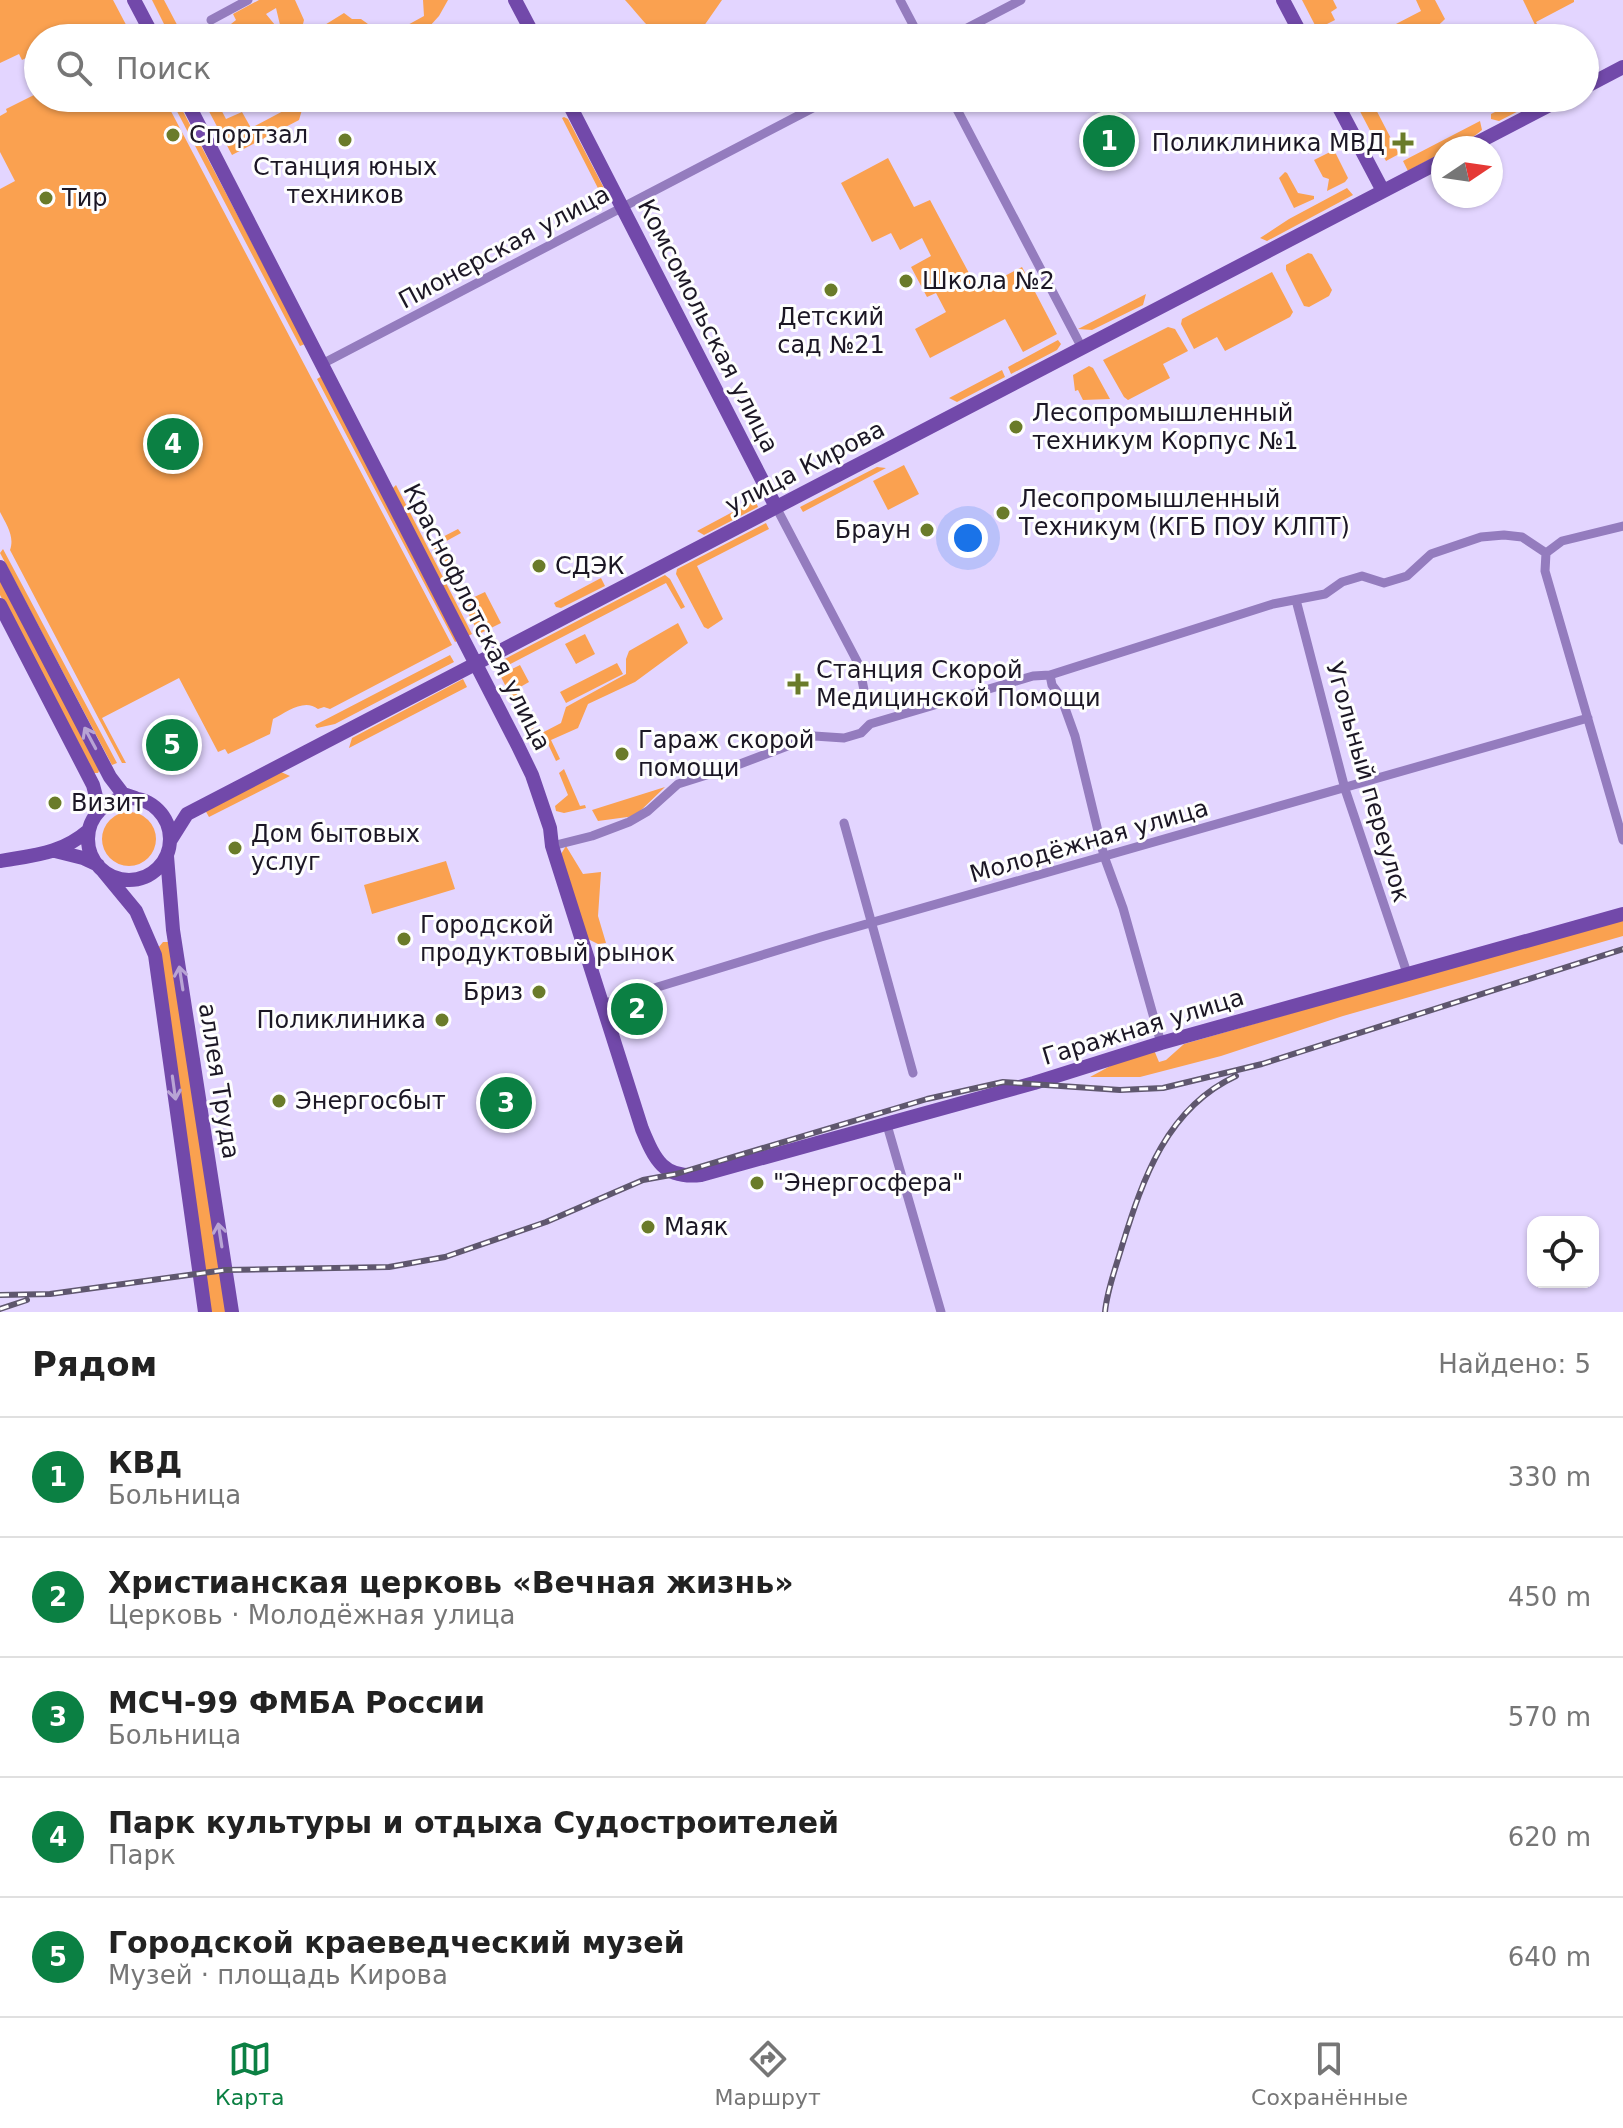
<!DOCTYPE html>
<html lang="ru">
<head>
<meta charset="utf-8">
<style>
  :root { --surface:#fff; --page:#f6f6f6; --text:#222; --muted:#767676; --line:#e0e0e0; --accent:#0b8043 }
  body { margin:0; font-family:"DejaVu Sans",sans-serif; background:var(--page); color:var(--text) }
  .controls { position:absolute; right:24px; bottom:24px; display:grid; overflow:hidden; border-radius:16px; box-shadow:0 2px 6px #0004 }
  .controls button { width:72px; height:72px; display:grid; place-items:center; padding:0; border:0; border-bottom:2px solid var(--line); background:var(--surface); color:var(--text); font:40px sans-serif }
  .compass { position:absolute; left:1431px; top:136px; width:72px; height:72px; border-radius:50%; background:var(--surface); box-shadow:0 2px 6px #0004; rotate:77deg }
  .you { position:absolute; left:968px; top:538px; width:28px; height:28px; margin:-20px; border:6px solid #fff; border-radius:50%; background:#1a73e8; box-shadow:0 0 0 12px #1a73e833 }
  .badge { display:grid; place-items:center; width:52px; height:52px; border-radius:50%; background:var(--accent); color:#fff; font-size:26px; font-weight:700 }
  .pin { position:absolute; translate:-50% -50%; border:4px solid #fff; box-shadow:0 2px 8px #0006 }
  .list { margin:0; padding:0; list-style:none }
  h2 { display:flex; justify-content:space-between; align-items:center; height:104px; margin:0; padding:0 32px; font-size:34px }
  h2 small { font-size:26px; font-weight:400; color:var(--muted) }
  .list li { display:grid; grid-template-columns:52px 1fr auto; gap:24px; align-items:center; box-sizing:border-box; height:120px; padding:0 32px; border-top:2px solid var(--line) }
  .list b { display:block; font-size:30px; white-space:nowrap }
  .list p { margin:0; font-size:26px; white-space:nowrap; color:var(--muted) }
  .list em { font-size:26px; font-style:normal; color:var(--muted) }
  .icon { flex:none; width:44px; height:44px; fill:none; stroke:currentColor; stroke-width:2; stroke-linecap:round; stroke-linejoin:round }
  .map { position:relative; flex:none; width:1623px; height:1312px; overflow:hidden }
  .search { position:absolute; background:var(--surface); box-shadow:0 2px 6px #0004; left:24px; right:24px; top:24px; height:88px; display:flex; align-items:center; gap:20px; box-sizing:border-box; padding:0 28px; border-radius:44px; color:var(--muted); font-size:30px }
  .sheet { height:704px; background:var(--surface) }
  nav { display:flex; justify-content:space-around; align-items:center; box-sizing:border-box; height:112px; border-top:2px solid var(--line); background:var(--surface); font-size:22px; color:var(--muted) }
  nav a { display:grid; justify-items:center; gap:4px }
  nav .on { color:var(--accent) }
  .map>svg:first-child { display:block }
  .green { fill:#faa150 }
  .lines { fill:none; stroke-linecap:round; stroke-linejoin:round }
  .street { stroke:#947cbe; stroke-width:9 }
  .secondary { stroke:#7249aa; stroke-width:14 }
  .rail-casing { stroke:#5f576e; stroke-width:6 }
  .rail { stroke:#fefefe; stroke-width:3; stroke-dasharray:9; stroke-linecap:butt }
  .oneway { stroke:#b8a4d4 }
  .poi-dot { fill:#6a7b2a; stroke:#fefefe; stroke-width:3 }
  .labels { text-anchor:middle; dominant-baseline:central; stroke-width:6; stroke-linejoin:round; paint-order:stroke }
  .poi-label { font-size:24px; fill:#1c1725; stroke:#fefefe; text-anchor:start }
  .street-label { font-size:24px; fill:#1c1725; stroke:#fefefe }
</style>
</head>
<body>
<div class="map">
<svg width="1623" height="1312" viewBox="0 0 1623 1312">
  <rect width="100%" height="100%" fill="#e3d5ff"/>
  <path class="green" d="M0,0H113L133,38H38V81L26,58L22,60L19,54L0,63Z
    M152,0H164L184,38H171Z
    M259,0H295L304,20L302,28L294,32L285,31L280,25L276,8L266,14L284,36H307L344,13L352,19H361L368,24L362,38H225L235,32L231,24L236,20L233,14Z
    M423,0H448L439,16L419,38H384L424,16Z
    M625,0H722L699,33C652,41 655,33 625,0Z
    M1302,0H1333L1337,8L1331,12L1335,20L1317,29Z
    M1416,0H1435L1445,19C1422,43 1400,38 1369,38L1421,11Z
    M1523,0H1574V2L1536,22L1544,38H1516L1536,27Z
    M38,93V98H164L452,645L330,709L324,707L318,709C304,698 287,712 273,719L270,734L228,754L225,749L218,752L179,678L102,718L126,763H122L10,550C15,536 6,524 0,512V189L15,181L0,152V116L7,112L6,109Z
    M170,98H176L305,344L300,346Z
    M202,98H215L226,119L242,112L251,128L302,101L304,103L299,120L232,155Z
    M1353,98H1370L1399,154L1386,161Z
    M1523,98H1544L1499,121L1491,119V114Z
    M564,117L568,119L606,192L603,198L562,118Z
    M1480,121L1482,130C1472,139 1456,148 1443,148V152L1408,171L1403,161Z
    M1334,150L1348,178L1345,182L1327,191L1329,179L1323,177L1314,160Z
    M888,158L914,207L930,200L978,290L1022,267L1057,334L1023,352L1005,319L930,358L915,329L946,312L936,293L927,297L911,267L931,256L922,238L900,250L891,233L872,242L841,183Z
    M1285,172L1287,173L1298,193L1314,196V199L1294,208L1279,178Z
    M1347,188L1353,195L1267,241L1260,238L1289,219Z
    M1308,253L1312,254L1332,290L1329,296L1309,307L1304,306L1286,270V265Z
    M1272,272L1293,312L1290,317L1225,351L1217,337L1194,349L1181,324L1182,319Z
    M1146,294L1143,305L1092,330L1078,329Z
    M1168,327L1175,329L1188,351L1163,364L1170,378L1128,400L1124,397L1103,360Z
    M1058,340L1061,344L1057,350L1011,374L1008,367Z
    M1089,366L1093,368L1110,399L1083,400L1078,390L1075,391L1073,375Z
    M1002,370L1005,377L957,402L949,398Z
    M322,376L461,639L455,642L317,379Z
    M904,465L919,494L888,510L873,481Z
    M877,467L886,468L803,512L800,507Z
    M396,485L472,634L466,637L392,489Z
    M755,500L758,507L704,535L697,531Z
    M766,523L769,529L697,566L723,619L708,629L704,627L676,574L677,569Z
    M458,529L461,533L441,544L470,599L485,592L501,623L479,634L431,543Z
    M3,549L117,763L112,765L0,553Z
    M665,575L670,579L685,607L681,609L666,583L499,670L495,664Z
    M601,578L605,586L561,608L556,607L554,603Z
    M0,579L100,769L98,773H93L0,595Z
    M678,623L688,643L635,682L588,704L578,728L551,740L560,759L556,761L548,744H543L538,735L561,723L566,707L626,674V659L629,651Z
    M585,634L595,654L576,664L565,644Z
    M450,655L454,662L335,724L317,728L315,725Z
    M617,663L623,674L566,703L560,692Z
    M520,665L529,682L515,690L534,728L528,731L500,675Z
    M463,679L467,687L349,748L352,738Z
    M564,769L580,806L585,805L586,808L564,813L556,811L555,806L568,795L559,773Z
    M281,772L290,776L209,817L205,810Z
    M665,787L635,816L598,821L592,810Z
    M102 839a27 27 0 1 1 54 0a27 27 0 1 1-54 0Z
    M566,846L583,874L601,872L598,916L606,943L598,944L588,939L561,854Z
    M446,861L455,889L372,914L364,885Z
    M1623,918V936L1343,1016L1221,1056L1140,1077H1090L1114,1064L1154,1050L1159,1062L1166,1060L1184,1044Z
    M163,942H169L226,1312H211L158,948Z"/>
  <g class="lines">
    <path class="street" d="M900,0L920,38
      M211,20L248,0
      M948,38L1021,0
      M951,98L1082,348
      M322,364L832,98
      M776,507L859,665L867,705
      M1546,553L1545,571L1623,840
      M1546,553L1562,541L1623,526
      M1296,600L1345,789L1407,973
      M1050,675L1052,685L1061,697L1075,736L1104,856L1123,908L1161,1043
      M844,823L913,1073
      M552,846L592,836L629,822L648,811L678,784L732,767L814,736L844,738L861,733L870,724L1033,676L1050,675L1273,604L1325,594L1342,582L1362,576L1384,583L1407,576L1431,554L1481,537L1504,535L1522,537L1546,553
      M602,1004L821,937L1588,718
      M887,1125L941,1312"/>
    <path class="secondary" d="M134,0L154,38
      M515,0L535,38
      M1283,0L1303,38
      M1585,87L1623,67
      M185,98L517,744L532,775L550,828L552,846L642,1129C655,1160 663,1179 701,1175L1034,1083L1161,1043L1623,914
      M566,98L776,507
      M1334,98L1383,191
      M1467,148L1563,98
      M0,567L110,777L123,794L135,798
      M0,605L93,785L98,804L95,816
      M88 839a41 41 0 1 1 82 0a41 41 0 1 1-82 0Z
      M170,841L187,814L1443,160
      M55,851L83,858L98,865
      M167,856L173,930L232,1312
      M0,861C35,855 61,854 89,830
      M103,871L136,911L155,955L205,1312"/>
    <defs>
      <path id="rail" d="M0,1295L50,1294L225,1270L389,1267L445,1257L546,1222L643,1180L676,1174L927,1099L1003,1082L1120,1090L1163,1088L1262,1064L1623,949
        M0,1309L27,1300
        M1105,1312C1107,1290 1116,1267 1122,1246C1143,1178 1167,1108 1236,1076"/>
    </defs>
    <use href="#rail" class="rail-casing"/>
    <use href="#rail" class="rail"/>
  </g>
  <defs><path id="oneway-shaft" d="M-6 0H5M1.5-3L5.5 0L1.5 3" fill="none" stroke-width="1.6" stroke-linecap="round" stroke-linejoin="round" transform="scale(2)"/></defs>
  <g class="oneway">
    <use href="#oneway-shaft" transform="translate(90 738) rotate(-118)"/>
    <use href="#oneway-shaft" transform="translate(181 978) rotate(-99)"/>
    <use href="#oneway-shaft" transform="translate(174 1088) rotate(82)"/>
    <use href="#oneway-shaft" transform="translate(220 1235) rotate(-99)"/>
  </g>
  <g class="poi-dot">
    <circle cx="173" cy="135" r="8"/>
    <circle cx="345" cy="140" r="8"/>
    <path d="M1399 131h8v8h8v8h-8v8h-8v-8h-8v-8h8z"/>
    <circle cx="46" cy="198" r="8"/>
    <circle cx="906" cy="281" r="8"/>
    <circle cx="831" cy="290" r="8"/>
    <circle cx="1016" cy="427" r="8"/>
    <circle cx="1003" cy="513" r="8"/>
    <circle cx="927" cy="530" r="8"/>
    <circle cx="539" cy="566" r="8"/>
    <path d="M794 672h8v8h8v8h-8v8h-8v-8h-8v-8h8z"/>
    <circle cx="622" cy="754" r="8"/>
    <circle cx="55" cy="803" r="8"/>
    <circle cx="235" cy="848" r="8"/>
    <circle cx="404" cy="939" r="8"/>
    <circle cx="539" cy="992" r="8"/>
    <circle cx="442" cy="1020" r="8"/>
    <circle cx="279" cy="1101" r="8"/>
    <circle cx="757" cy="1183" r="8"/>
    <circle cx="648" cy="1227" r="8"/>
  </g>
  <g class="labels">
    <g class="poi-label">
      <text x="189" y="135">Спортзал</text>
      <text x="1385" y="143" text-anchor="end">Поликлиника МВД</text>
      <text x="345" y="167" text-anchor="middle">Станция юных<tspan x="345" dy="28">техников</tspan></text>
      <text x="62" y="198">Тир</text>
      <text x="922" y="281">Школа №2</text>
      <text x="831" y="317" text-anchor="middle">Детский<tspan x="831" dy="28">сад №21</tspan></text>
      <text x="1032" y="413">Лесопромышленный<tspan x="1032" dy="28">техникум Корпус №1</tspan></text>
      <text x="1019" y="499">Лесопромышленный<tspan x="1019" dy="28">Техникум (КГБ ПОУ КЛПТ)</tspan></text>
      <text x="911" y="530" text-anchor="end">Браун</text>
      <text x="555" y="566">СДЭК</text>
      <text x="816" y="670">Станция Скорой<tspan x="816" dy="28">Медицинской Помощи</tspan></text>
      <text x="638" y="740">Гараж скорой<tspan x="638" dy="28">помощи</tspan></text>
      <text x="71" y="803">Визит</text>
      <text x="251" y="834">Дом бытовых<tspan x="251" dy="28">услуг</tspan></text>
      <text x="420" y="925">Городской<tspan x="420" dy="28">продуктовый рынок</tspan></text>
      <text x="523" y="992" text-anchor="end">Бриз</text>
      <text x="426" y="1020" text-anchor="end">Поликлиника</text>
      <text x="295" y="1101">Энергосбыт</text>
      <text x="773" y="1183">"Энергосфера"</text>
      <text x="664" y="1227">Маяк</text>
    </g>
    <g class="street-label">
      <text transform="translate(504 247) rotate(-28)">Пионерская улица</text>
      <text transform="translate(708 326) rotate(63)">Комсомольская улица</text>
      <text transform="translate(805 467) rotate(-27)">улица Кирова</text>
      <text transform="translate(477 617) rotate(63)">Краснофлотская улица</text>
      <text transform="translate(1368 782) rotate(74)">Угольный переулок</text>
      <text transform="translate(1089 841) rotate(-16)">Молодёжная улица</text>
      <text transform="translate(1143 1027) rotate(-17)">Гаражная улица</text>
      <text transform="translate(219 1081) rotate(81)">аллея Труда</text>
    </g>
  </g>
</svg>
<div class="controls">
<button><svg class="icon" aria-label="locate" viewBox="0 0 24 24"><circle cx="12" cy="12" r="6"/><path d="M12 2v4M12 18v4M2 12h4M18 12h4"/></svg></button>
</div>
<svg class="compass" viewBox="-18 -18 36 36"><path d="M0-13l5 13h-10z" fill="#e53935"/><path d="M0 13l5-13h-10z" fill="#767676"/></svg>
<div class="you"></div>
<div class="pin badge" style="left:1109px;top:141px">1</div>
<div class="pin badge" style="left:637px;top:1009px">2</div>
<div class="pin badge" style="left:506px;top:1103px">3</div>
<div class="pin badge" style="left:173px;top:444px">4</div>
<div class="pin badge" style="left:172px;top:745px">5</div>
<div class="search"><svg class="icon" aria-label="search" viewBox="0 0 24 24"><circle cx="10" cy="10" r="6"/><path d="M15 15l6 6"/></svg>Поиск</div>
</div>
<section class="sheet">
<h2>Рядом<small>Найдено: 5</small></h2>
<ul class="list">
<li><span class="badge">1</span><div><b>КВД</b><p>Больница</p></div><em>330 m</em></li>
<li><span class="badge">2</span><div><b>Христианская церковь «Вечная жизнь»</b><p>Церковь · Молодёжная улица</p></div><em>450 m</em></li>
<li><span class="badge">3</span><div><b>МСЧ-99 ФМБА России</b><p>Больница</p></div><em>570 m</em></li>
<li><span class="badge">4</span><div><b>Парк культуры и отдыха Судостроителей</b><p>Парк</p></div><em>620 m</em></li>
<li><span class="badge">5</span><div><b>Городской краеведческий музей</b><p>Музей · площадь Кирова</p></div><em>640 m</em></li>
</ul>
</section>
<nav>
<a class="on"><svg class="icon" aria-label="map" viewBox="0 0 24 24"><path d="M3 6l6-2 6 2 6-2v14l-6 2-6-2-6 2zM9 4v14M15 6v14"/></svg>Карта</a>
<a><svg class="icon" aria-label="directions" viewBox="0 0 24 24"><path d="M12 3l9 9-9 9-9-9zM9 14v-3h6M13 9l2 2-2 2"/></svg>Маршрут</a>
<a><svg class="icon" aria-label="saved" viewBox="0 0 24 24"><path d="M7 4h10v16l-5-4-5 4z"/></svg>Сохранённые</a>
</nav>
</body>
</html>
